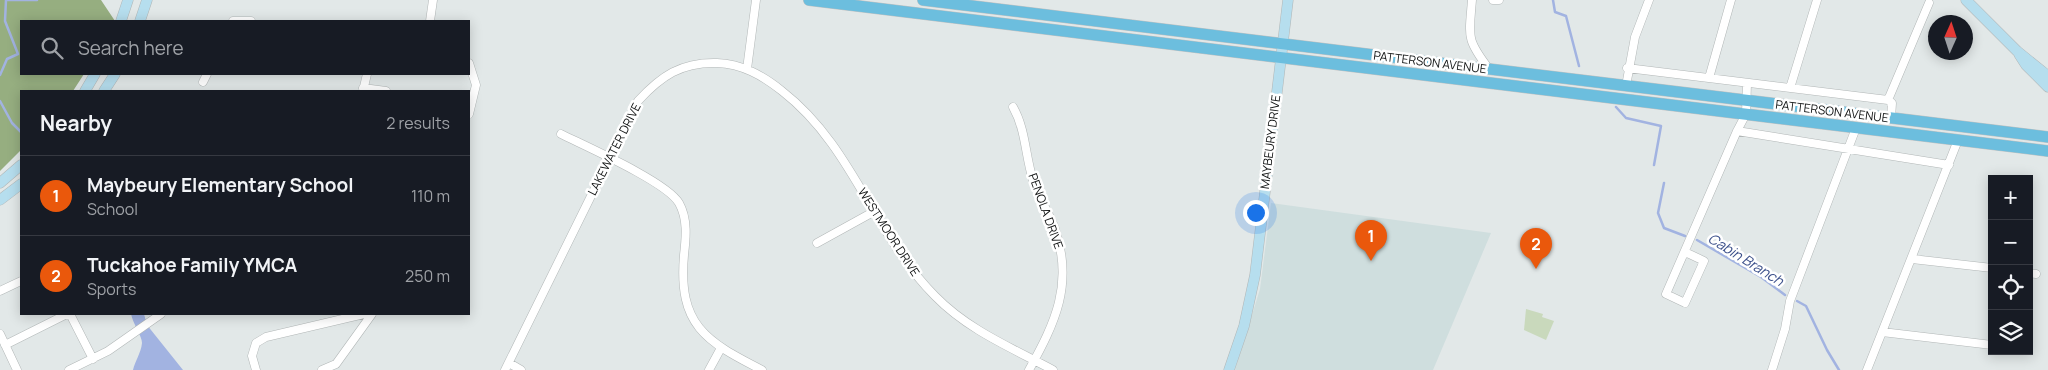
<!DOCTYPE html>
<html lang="en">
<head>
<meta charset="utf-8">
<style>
  :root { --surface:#171b24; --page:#242831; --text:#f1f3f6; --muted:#9ea1a6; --line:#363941; --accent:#ea580c }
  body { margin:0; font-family:Manrope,sans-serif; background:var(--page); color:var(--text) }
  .controls { position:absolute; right:15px; bottom:15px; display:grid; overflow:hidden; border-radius:0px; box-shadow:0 2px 12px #0003 }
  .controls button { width:45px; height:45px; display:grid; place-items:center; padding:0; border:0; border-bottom:1px solid var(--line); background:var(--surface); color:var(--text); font:25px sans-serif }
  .compass { position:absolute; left:1928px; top:15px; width:45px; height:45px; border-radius:50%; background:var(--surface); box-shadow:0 2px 12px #0003; rotate:3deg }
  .you { position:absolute; left:1255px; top:212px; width:18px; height:18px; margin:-12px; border:4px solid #fff; border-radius:50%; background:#1a73e8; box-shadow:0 0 0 8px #1a73e833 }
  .badge { display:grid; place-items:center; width:32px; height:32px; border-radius:50%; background:var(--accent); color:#fff; font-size:16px; font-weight:700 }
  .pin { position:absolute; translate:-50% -41px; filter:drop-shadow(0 1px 2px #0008) }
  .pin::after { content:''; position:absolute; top:26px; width:18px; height:15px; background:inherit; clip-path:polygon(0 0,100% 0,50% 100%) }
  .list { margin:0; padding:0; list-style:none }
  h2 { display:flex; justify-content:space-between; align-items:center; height:65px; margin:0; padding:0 20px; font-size:21px }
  h2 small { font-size:16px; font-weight:400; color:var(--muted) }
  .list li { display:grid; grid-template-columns:32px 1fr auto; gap:15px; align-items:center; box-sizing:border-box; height:80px; padding:0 20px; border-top:1px solid var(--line) }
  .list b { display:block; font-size:19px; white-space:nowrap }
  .list p { margin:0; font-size:16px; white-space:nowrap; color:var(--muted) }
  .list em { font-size:16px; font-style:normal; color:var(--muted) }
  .icon { flex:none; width:28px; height:28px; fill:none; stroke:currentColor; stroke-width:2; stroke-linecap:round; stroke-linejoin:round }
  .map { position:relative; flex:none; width:2048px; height:370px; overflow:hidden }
  .search { position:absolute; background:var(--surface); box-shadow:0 2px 12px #0003; left:20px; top:20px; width:450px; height:55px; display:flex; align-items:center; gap:12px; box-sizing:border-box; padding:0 18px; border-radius:0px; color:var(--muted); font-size:19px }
  .panel { position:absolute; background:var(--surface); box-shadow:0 2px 12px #0003; left:20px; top:90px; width:450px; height:225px; border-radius:0px }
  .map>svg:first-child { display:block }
  .built { fill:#cfdede }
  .green { fill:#c9d9bc }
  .forest { fill:#96ae80 }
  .water { fill:#a2b3e1 }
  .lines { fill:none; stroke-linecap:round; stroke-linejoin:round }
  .stream { stroke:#a2b3e1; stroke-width:2.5 }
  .street-casing { stroke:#b2b7b7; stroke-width:9 }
  .secondary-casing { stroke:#b2b7b7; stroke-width:11 }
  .primary-casing { stroke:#c1c1c1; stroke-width:12 }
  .street { stroke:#fff; stroke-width:8 }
  .secondary { stroke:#b6deee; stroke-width:10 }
  .primary { stroke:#6cbede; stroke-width:11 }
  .labels { text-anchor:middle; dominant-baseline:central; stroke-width:5; stroke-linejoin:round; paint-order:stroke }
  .street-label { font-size:12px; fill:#101212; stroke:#fff }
  .water-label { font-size:14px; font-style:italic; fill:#3d518b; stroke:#fff }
</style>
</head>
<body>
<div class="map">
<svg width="2048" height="370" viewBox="0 0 2048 370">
  <rect width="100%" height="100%" fill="#e2e8e8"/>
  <path class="built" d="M1271,203L1491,233L1433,370H1235L1260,289Z"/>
  <path class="green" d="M1526,309L1543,314L1542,317L1554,321L1546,340L1524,330Z"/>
  <path class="forest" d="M0,0H101L115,21H21V74H84L73,91H21V150L0,171Z"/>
  <path class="water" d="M131,314H144L147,325L183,370H133C135,361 141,353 142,343C142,336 133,324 131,314Z"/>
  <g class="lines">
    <path class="stream" d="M6,0H37
      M1553,0L1555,12L1566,16L1579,66
      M0,75L7,59L18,54L5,21L6,0
      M0,101L12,123L21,132
      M1616,107L1626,118L1661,126L1654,165
      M1664,183L1658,213L1664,228L1685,236
      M1697,240L1761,277L1785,295
      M1797,301L1806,306L1827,350L1839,370"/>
    <defs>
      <path id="street" d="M1472,0C1469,37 1466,39 1489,69
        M1493,0H1499
        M233,21H251
        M430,21L433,0
        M469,63L476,85L469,114
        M1627,68L1888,100L1892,103L1891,118
        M747,69L756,0
        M1709,78L1731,0
        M203,82L207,74
        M1626,86L1635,37L1649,0
        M363,88L386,91
        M1790,88L1817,0
        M363,91L367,74
        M1888,100L1929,3
        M1013,107C1026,130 1025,155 1033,180C1038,197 1049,212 1055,229C1074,284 1055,323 1029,370
        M1737,131L1949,165
        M561,134C585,146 667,182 679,203C688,219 686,238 684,255C678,325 705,341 762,370
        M817,243L875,211
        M1685,252L1704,261L1685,303L1666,294L1737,131L1746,114L1747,83
        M1912,259L1992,268
        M2029,273L2036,274
        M0,291L21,281
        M70,314L93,359
        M1882,332L1992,345
        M0,334L17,370
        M5,345L67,314
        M509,363L521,370
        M69,370L108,351L161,314
        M256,370L252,356L256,343L266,337L364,314
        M322,370L336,364L372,314
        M505,370L638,101C661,76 681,62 717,63C742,64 762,75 782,91C854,147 873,234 935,296C968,330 1012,348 1053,370
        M709,370L721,348
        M1772,370L1785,329L1790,301L1856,128
        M1867,370L1958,140"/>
      <path id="secondary" d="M1966,0L2017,51L2048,76
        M121,21L128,0
        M140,21L147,0
        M2019,54L2026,65L2048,87
        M85,91L95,74
        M104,91L115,74
        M0,183L21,165
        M0,200L21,184
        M1229,370L1244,326L1255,275L1288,0"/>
      <path id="primary" d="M809,0L2048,151
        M923,0L2048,137"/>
    </defs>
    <use href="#street" class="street-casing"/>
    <use href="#secondary" class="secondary-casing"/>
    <use href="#primary" class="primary-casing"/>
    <use href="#street" class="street"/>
    <use href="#secondary" class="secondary"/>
    <use href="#primary" class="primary"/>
  </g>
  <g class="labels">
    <g class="street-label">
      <text transform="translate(1430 62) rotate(7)">PATTERSON AVENUE</text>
      <text transform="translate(1832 111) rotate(7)">PATTERSON AVENUE</text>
      <text transform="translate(1270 142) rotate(-83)">MAYBEURY DRIVE</text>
      <text transform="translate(614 149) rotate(-63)">LAKEWATER DRIVE</text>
      <text transform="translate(1046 211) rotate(70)">PENOLA DRIVE</text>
      <text transform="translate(889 232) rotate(57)">WESTMOOR DRIVE</text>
    </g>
    <g class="water-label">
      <text transform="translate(1746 259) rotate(32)">Cabin Branch</text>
    </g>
  </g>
</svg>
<div class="controls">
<button>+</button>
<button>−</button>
<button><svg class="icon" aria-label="locate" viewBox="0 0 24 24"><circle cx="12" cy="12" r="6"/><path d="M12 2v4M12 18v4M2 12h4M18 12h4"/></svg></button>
<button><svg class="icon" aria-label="layers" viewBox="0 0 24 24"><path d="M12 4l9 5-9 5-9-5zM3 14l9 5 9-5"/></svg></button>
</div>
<svg class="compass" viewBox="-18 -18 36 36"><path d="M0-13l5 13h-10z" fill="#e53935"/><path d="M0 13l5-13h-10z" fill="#9ea1a6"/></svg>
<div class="you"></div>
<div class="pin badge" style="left:1371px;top:261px">1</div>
<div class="pin badge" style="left:1536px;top:269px">2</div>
<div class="search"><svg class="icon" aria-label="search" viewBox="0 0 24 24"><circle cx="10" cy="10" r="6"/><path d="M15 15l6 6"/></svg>Search here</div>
<section class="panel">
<h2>Nearby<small>2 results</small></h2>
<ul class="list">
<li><span class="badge">1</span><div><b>Maybeury Elementary School</b><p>School</p></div><em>110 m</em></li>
<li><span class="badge">2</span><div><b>Tuckahoe Family YMCA</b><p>Sports</p></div><em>250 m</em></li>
</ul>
</section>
</div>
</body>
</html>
